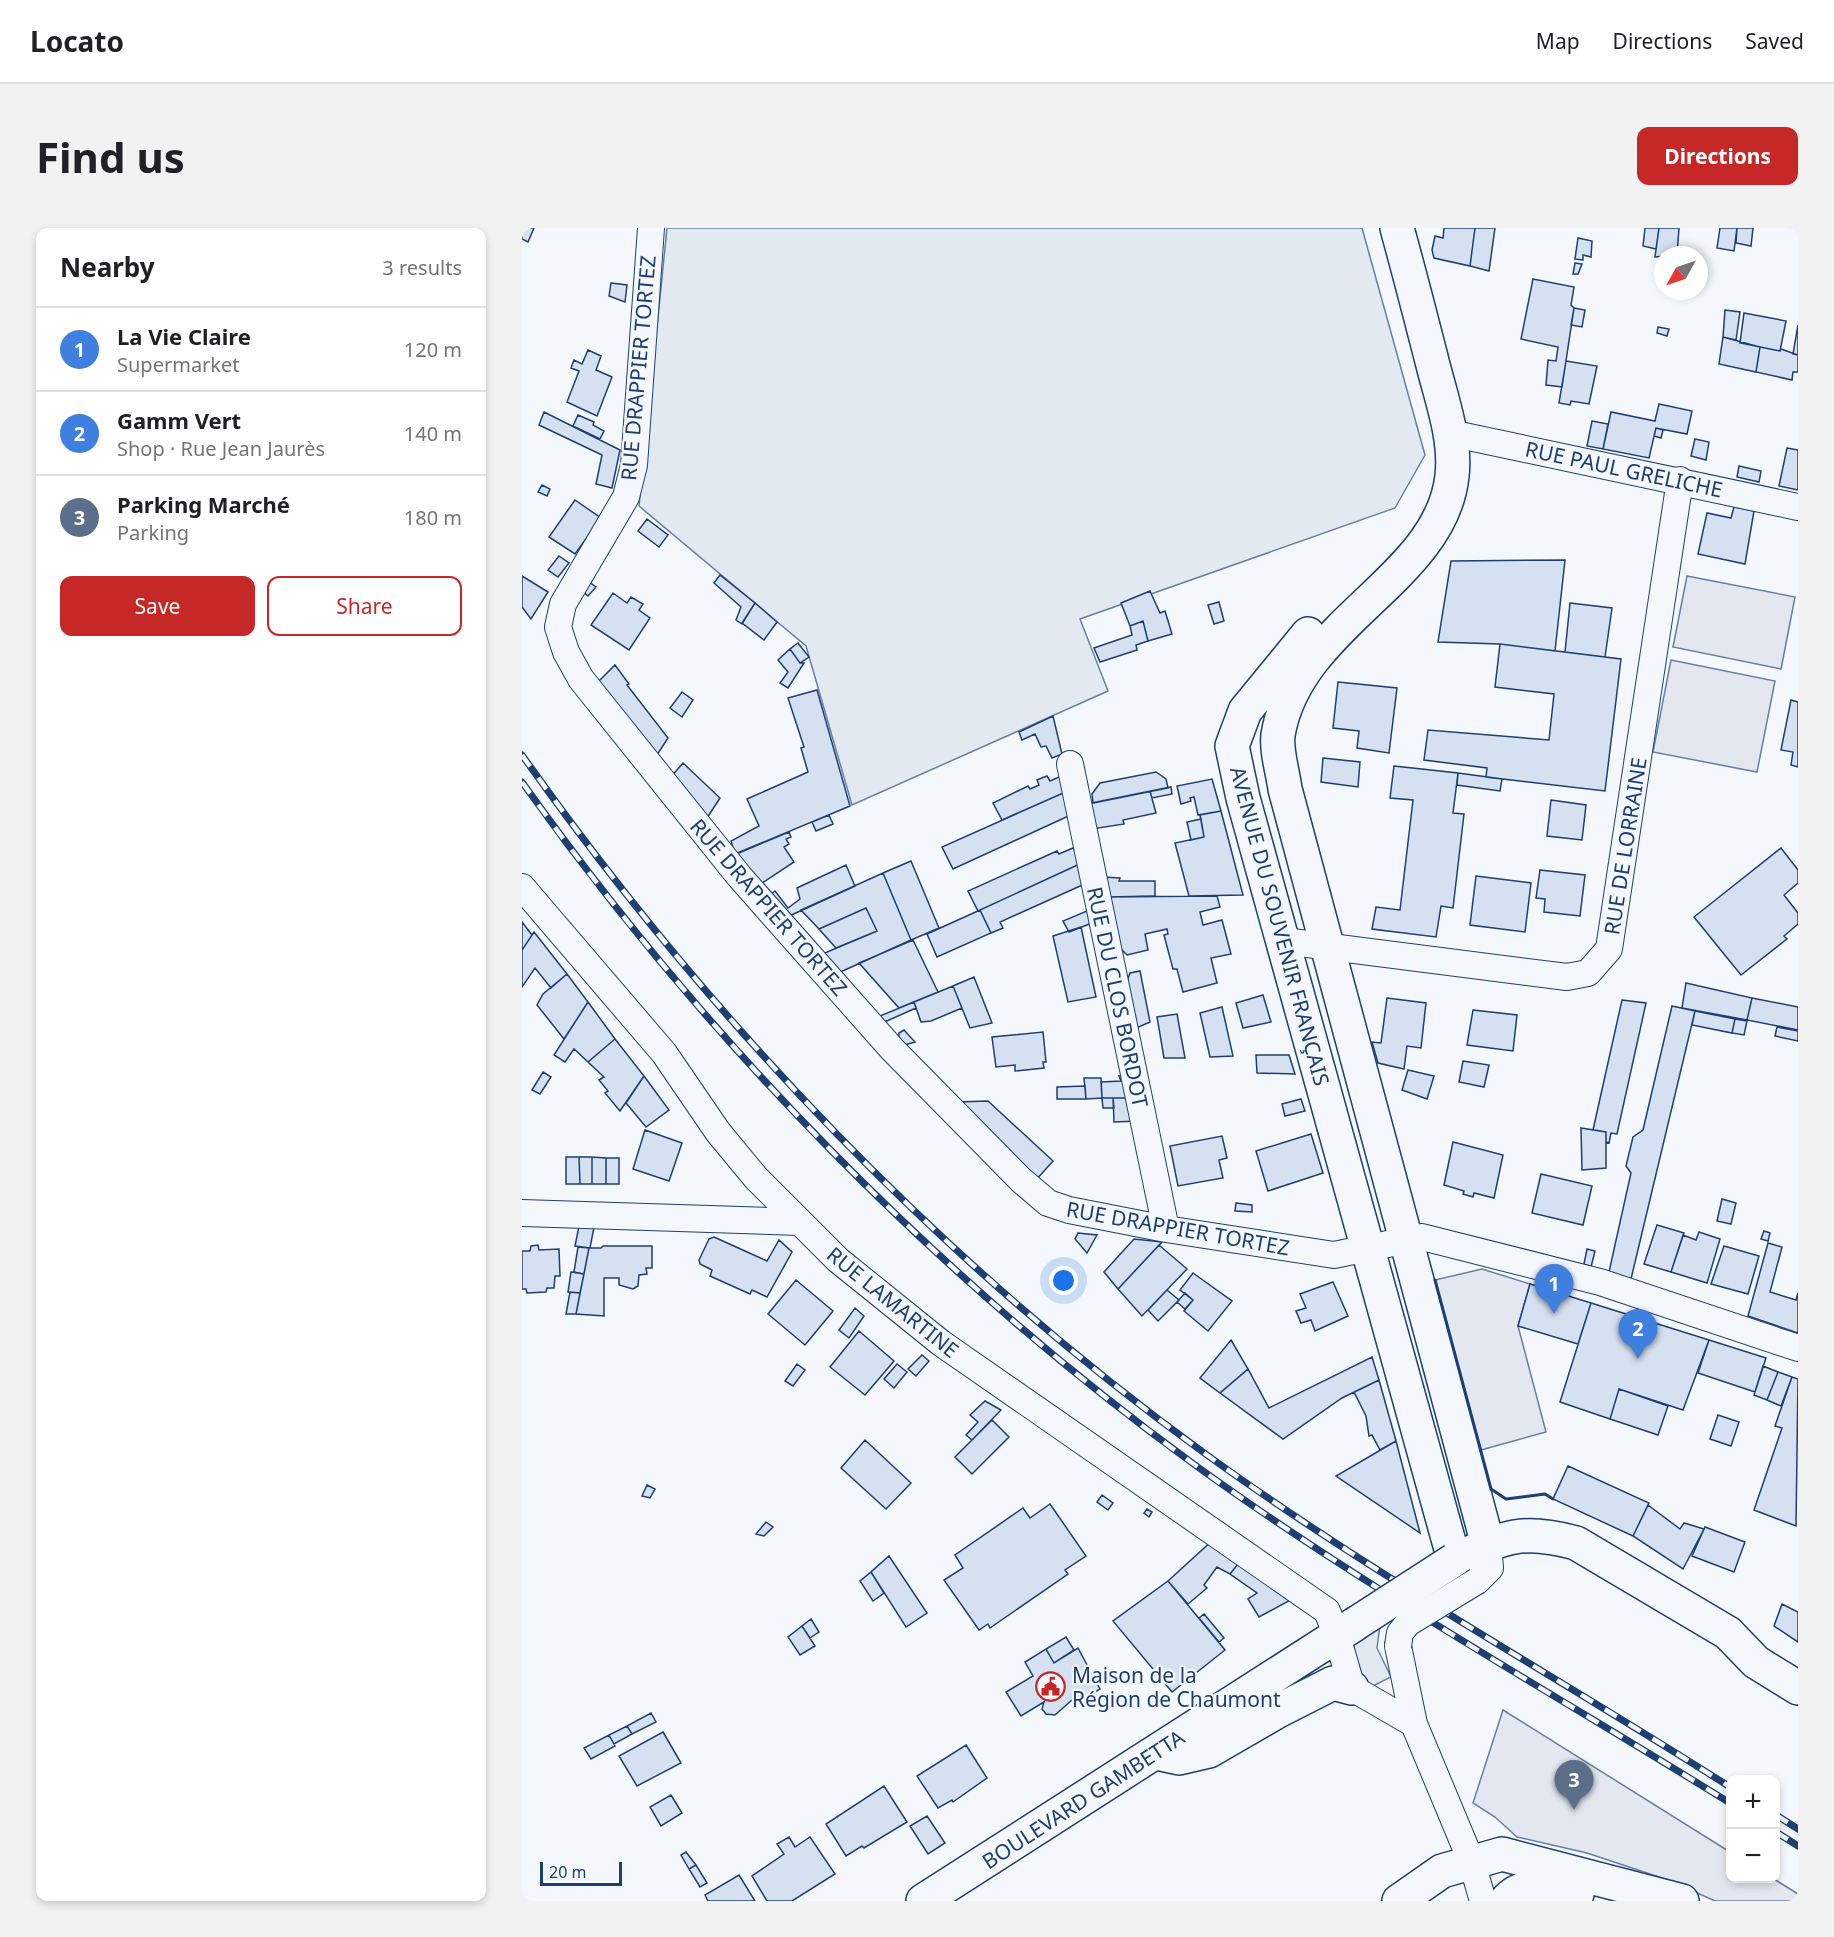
<!DOCTYPE html>
<html lang="en">
<head>
<meta charset="utf-8">
<style>
  :root { --surface:#fff; --page:#f2f2f2; --text:#202124; --muted:#757577; --line:#e0e0e0; --accent:#c62828 }
  body { margin:0; font-family:"Noto Sans",sans-serif; background:var(--page); color:var(--text) }
  .controls { position:absolute; right:18px; bottom:18px; display:grid; overflow:hidden; border-radius:12px; box-shadow:0 3px 9px #0003 }
  .controls button { width:54px; height:54px; display:grid; place-items:center; padding:0; border:0; border-bottom:2px solid var(--line); background:var(--surface); color:var(--text); font:30px sans-serif }
  .compass { position:absolute; left:1132px; top:18px; width:54px; height:54px; border-radius:50%; background:var(--surface); box-shadow:0 3px 9px #0003; rotate:230deg }
  .scale { position:absolute; left:18px; bottom:15px; width:82px; box-sizing:border-box; padding-left:6px; border:3px solid #1d3f73; border-top:0; font-size:16px; line-height:21px; white-space:nowrap; color:#1d3f73; -webkit-text-stroke:4px #f4f7fb; paint-order:stroke }
  .you { position:absolute; left:542px; top:1053px; width:21px; height:21px; margin:-15px; border:4px solid #fff; border-radius:50%; background:#1a73e8; box-shadow:0 0 0 9px #1a73e833 }
  .badge { display:grid; place-items:center; width:39px; height:39px; border-radius:50%; background:var(--accent); color:#fff; font-size:20px; font-weight:700 }
  .pin { position:absolute; translate:-50% -50px; filter:drop-shadow(0 2px 3px #0008) }
  .pin::after { content:''; position:absolute; top:32px; width:21px; height:18px; background:inherit; clip-path:polygon(0 0,100% 0,50% 100%) }
  .list { margin:0; padding:0; list-style:none }
  h2 { display:flex; justify-content:space-between; align-items:center; height:78px; margin:0; padding:0 24px; font-size:26px }
  h2 small { font-size:20px; font-weight:400; color:var(--muted) }
  .list li { display:grid; grid-template-columns:39px 1fr auto; gap:18px; align-items:center; box-sizing:border-box; height:84px; padding:0 24px; border-top:2px solid var(--line) }
  .list b { display:block; font-size:22px; white-space:nowrap }
  .list p { margin:0; font-size:20px; white-space:nowrap; color:var(--muted) }
  .list em { font-size:20px; font-style:normal; color:var(--muted) }
  .actions { display:flex; gap:12px; padding:18px 24px }
  .actions a { flex:1; padding:14px 0; border:2px solid var(--accent); border-radius:12px; text-align:center; font-size:21px; color:var(--accent) }
  .actions .main { background:var(--accent); color:#fff }
  .map { position:relative; flex:none; width:1276px; height:1673px; overflow:hidden; border-radius:12px }
  header { display:flex; align-items:center; gap:36px; box-sizing:border-box; height:84px; padding:0 30px; background:var(--surface); border-bottom:2px solid var(--line) }
  header strong { font-size:28px }
  nav { display:flex; gap:33px; margin-inline-start:auto; font-size:21px }
  .intro { display:flex; align-items:center; justify-content:space-between; box-sizing:border-box; height:144px; padding:0 36px }
  h1 { margin:0; font-size:42px }
  .button { padding:15px 27px; border-radius:12px; background:var(--accent); color:#fff; font-size:21px; font-weight:700 }
  main { display:flex; gap:36px; padding:0 36px }
  aside { flex:1; background:var(--surface); border-radius:12px; box-shadow:0 3px 9px #0003 }
  .map>svg:first-child { display:block }
  .green { fill:#e3e9f0; stroke:#687fa3; stroke-width:1.5 }
  .parking { fill:#e3e8f0; stroke:#687fa3; stroke-width:1.5 }
  .building { fill:#d5e0f0; stroke:#1d3f73; stroke-width:1.5 }
  .lines { fill:none; stroke-linecap:round; stroke-linejoin:round }
  .street-casing { stroke:#1d3f73; stroke-width:28 }
  .secondary-casing { stroke:#1d3f73; stroke-width:36 }
  .primary-casing { stroke:#1d3f73; stroke-width:36 }
  .street { stroke:#f4f7fb; stroke-width:26 }
  .secondary { stroke:#f4f7fb; stroke-width:33 }
  .primary { stroke:#f4f7fb; stroke-width:33 }
  .rail-casing { stroke:#1d3f73; stroke-width:7 }
  .rail { stroke:#f4f7fb; stroke-width:4.5; stroke-dasharray:14; stroke-linecap:butt }
  .street-bridge-casing { stroke:#1d3f73; stroke-width:28; stroke-linecap:butt }
  .primary-bridge-casing { stroke:#1d3f73; stroke-width:36; stroke-linecap:butt }
  .street-bridge { stroke:#f4f7fb; stroke-width:26 }
  .primary-bridge { stroke:#f4f7fb; stroke-width:33 }
  .wall { stroke:#1d3f73; stroke-width:3 }
  .labels { text-anchor:middle; dominant-baseline:central; stroke-width:4.5; stroke-linejoin:round; paint-order:stroke }
  .street-label { font-size:21px; fill:#1d3f73; stroke:#f4f7fb }
  .poi-label { font-size:21px; fill:#1d3f73; stroke:#f4f7fb; text-anchor:start }
</style>
</head>
<body>
<header>
<strong>Locato</strong>
<nav><a>Map</a><a>Directions</a><a>Saved</a></nav>
</header>
<div class="intro"><h1>Find us</h1><a class="button">Directions</a></div>
<main>
<aside>
<h2>Nearby<small>3 results</small></h2>
<ul class="list">
<li><span class="badge" style="background:#3f7fe0">1</span><div><b>La Vie Claire</b><p>Supermarket</p></div><em>120 m</em></li>
<li><span class="badge" style="background:#3f7fe0">2</span><div><b>Gamm Vert</b><p>Shop · Rue Jean Jaurès</p></div><em>140 m</em></li>
<li><span class="badge" style="background:#5c6f8a">3</span><div><b>Parking Marché</b><p>Parking</p></div><em>180 m</em></li>
</ul>
<div class="actions"><a class="main">Save</a><a>Share</a></div>
</aside>
<div class="map">
<svg width="1276" height="1673" viewBox="0 0 1276 1673">
  <rect width="100%" height="100%" fill="#f4f7fb"/>
  <path class="green" d="M145,0H840L903,227L873,280L558,391L586,463L330,577L284,418L117,278Z
    M858,1397L855,1420L869,1449L845,1461L826,1417Z"/>
  <path class="parking" d="M1165,348L1273,369L1259,441L1151,419Z
    M1149,432L1253,453L1235,544L1131,524Z
    M960,1041L1008,1056L996,1098L1024,1204L959,1222L913,1052Z
    M981,1482L1208,1624V1650L1252,1651L1276,1666V1673H1193L1149,1653L1065,1625L995,1609L973,1589L951,1575Z"/>
  <path class="building" d="M0,0H12L6,14L0,11Z
    M922,0H953L948,38L912,30L910,22L913,8L921,10Z
    M953,0H973L967,43L948,38Z
    M1123,0H1137L1134,21L1121,18Z
    M1137,0H1157L1155,27L1133,29Z
    M1198,0H1215L1212,23L1195,20Z
    M1215,0H1231L1229,18L1214,15Z
    M1056,10L1070,13L1069,29L1061,27V32L1053,31Z
    M1053,35L1060,36L1056,46H1051Z
    M1011,51L1052,59L1049,77L1052,80L1040,159L1024,157L1026,132L1034,133L1036,119L999,111Z
    M89,55L105,57L103,74L87,68Z
    M1052,80L1063,82L1060,99L1049,97Z
    M1203,82L1218,84L1214,112L1201,109Z
    M1222,85L1264,93L1258,123L1218,115Z
    M1276,97V127L1271,126Z
    M1136,99L1147,101L1145,108L1135,105Z
    M1201,109L1238,119L1234,144L1197,136Z
    M1238,119L1258,123L1259,121L1276,127V144H1271L1270,152L1234,144Z
    M66,122L79,128L74,142L90,149L75,188L45,174L57,143L49,140L52,132L60,136Z
    M1044,133L1075,138L1067,176L1049,173L1048,177L1037,175Z
    M1137,176L1170,183L1165,206L1134,200L1127,230L1081,221L1089,184L1133,193Z
    M22,184L98,222L90,260L74,256L80,227L17,197Z
    M56,187L72,194L71,197L82,203L78,211L51,198Z
    M1070,193L1086,196L1081,221L1065,218Z
    M1134,200L1141,202L1139,210L1132,208Z
    M1173,211L1187,214L1184,232L1169,228Z
    M1265,220L1276,222V262L1257,258Z
    M1217,238L1239,243L1237,254L1215,249Z
    M20,257L28,261L25,268L16,264Z
    M53,272L79,290L53,326L27,309Z
    M1212,279L1232,283L1223,336L1176,326L1185,285L1209,290Z
    M125,291L146,307L137,319L116,303Z
    M37,328L47,335L36,349L26,342Z
    M1043,332L1033,423L978,416L916,414L929,333Z
    M198,347L233,375L220,396L214,392L219,379L192,355Z
    M0,348L26,364L9,391L0,379Z
    M67,354L74,359L66,368L58,361Z
    M628,363L638,385L643,383L650,406L626,413L621,393L608,398L599,375Z
    M91,365L105,375L109,369L121,376L117,382L128,390L107,422L69,397Z
    M697,374L702,393L692,396L686,377Z
    M233,375L255,394L242,412L220,395Z
    M1048,375L1090,380L1083,429L1043,424Z
    M621,393L626,413L614,417L615,422L578,434L572,420L610,407L608,398Z
    M276,415L287,429L278,435L268,421Z
    M978,416L1099,431L1083,563L964,549L965,540L902,532L906,502L1027,512L1032,466L973,459Z
    M268,421L278,435H282L266,460L258,455L266,444L256,432Z
    M93,437L107,456L105,457L146,510L133,530L75,455Z
    M816,454L875,460L867,525L835,520L837,503L811,500Z
    M295,462L328,578L213,626L209,613L237,598L225,571L286,544L279,520L282,519L266,470Z
    M160,464L171,472L160,489L148,480Z
    M1269,472L1276,474V539L1269,537L1271,524L1259,522Z
    M531,488L540,526L530,530L524,518L519,519L513,506L500,512L497,504Z
    M801,530L838,534L836,559L799,554Z
    M161,535L198,570L183,593L148,550Z
    M872,538L936,545L931,585L942,586L931,680L919,678L914,709L850,701L854,679L878,682L891,572L868,570Z
    M634,544L644,551L646,560L571,575L570,566L578,555Z
    M936,545L980,551L978,563L935,557Z
    M544,546L548,562L480,592L471,575L506,558L508,561L517,557L515,552L525,548L528,553Z
    M690,551L699,583L676,587L672,569L668,570L669,573L659,576L655,558Z
    M649,559L650,566L630,570L628,563Z
    M548,562L553,585L431,641L420,619Z
    M628,563L634,585L601,592L602,596L570,601L564,576Z
    M1029,572L1064,577L1060,612L1025,608Z
    M699,583L721,667L667,668L653,615L682,609L678,587Z
    M307,587L311,596L294,603L290,594Z
    M679,591L682,609L669,612L665,594Z
    M267,604L269,609L264,611L267,616L262,619L272,634L237,657L212,627Z
    M551,620L562,634L456,683L446,663L535,623L537,626Z
    M1259,620L1276,642V655L1262,667L1276,685V696L1262,708L1265,711L1219,747L1172,689Z
    M389,633L417,700L389,712L361,645Z
    M562,634L567,654L478,694L481,700L469,705L458,682Z
    M324,637L333,658L265,689L246,668L253,663L266,680L278,671L275,660Z
    M1018,642L1063,647L1058,688L1022,684L1023,671L1014,670Z
    M361,645L389,712L314,746L298,727L355,703L344,680L297,701L279,682Z
    M954,648L1009,655L1003,704L948,697Z
    M580,649L598,650L597,653H633V668L584,669Z
    M695,668L698,679L678,684L681,697L700,692L709,726L689,730L695,755L661,764L655,741H651L642,707L646,706L645,701L623,706L626,722L605,727L595,717L584,669Z
    M344,680L355,703L314,720L297,701Z
    M572,680L575,693L547,704L541,693Z
    M458,682L469,705L415,729L405,706Z
    M0,694L10,707L0,722Z
    M559,699L574,769L546,774L531,708Z
    M12,704L45,746L29,760L13,740L0,759V722Z
    M391,712L416,764L377,780L337,735Z
    M618,743L628,794L612,801L603,759L608,745Z
    M45,746L66,774L42,811L15,777L21,766Z
    M452,749L470,795L448,800L431,758Z
    M1164,755L1230,770L1225,792L1160,780Z
    M431,758L440,780L409,793L399,794L392,774Z
    M741,767L749,794L721,800L714,775Z
    M865,770L904,775L899,820L885,818L882,841L856,835L850,814L859,815Z
    M1230,770L1276,779V802L1225,792Z
    M1100,772L1124,775L1095,906L1089,905L1087,915L1084,914V904L1071,902Z
    M66,774L93,811L66,834L52,821L43,834L32,827Z
    M392,774L394,780L358,796L353,790Z
    M1150,778L1173,783L1109,1051L1087,1044L1109,945L1104,938L1111,909L1121,902Z
    M700,779L711,828L688,829L678,785Z
    M951,782L995,787L991,823L945,817Z
    M1173,783L1213,791L1210,805L1170,797Z
    M655,786L663,830H642L635,789Z
    M1213,791L1225,793L1222,807L1210,805Z
    M1255,799L1276,803V813L1253,808Z
    M382,802L393,814L379,818L376,815L377,805Z
    M521,804L524,834H521L522,840L493,843V837L474,839L470,809Z
    M93,811L122,848L98,883L83,865L86,863L77,852L82,849L66,834Z
    M734,827H767L773,846L735,845Z
    M941,833L967,837L962,859L937,854Z
    M886,842L912,848L905,871L880,862Z
    M21,844L29,849L18,866L10,862Z
    M608,847L612,870H580L579,854L599,853L597,848Z
    M122,848L147,882L124,899L104,875Z
    M562,850H579L580,870L564,871Z
    M563,858L564,871H535V859Z
    M580,870H591L592,880H581Z
    M591,870H612L616,893L592,894Z
    M779,871L783,883L763,888L760,876Z
    M466,873L531,933L514,952L434,874Z
    M1059,900L1084,904V940L1060,942Z
    M123,902L160,915L147,953L111,941Z
    M789,906L801,945L746,963L734,923Z
    M700,908L705,930L697,932L701,950L656,958L648,918Z
    M931,914L981,927L972,970L952,965L951,969L941,966L942,963L922,957Z
    M44,929H57L58,956H44Z
    M57,929H70V956H58Z
    M70,929L84,930V956H70Z
    M84,930H97V956H84Z
    M1019,946L1070,958L1061,997L1010,985Z
    M1200,971L1214,975L1209,996L1195,993Z
    M714,975L730,977V984L713,983Z
    M1135,997L1162,1005L1149,1044L1122,1036Z
    M57,998L72,999L68,1020L53,1018Z
    M1242,1003L1248,1005L1246,1013L1239,1011Z
    M1177,1004L1198,1011L1185,1055L1149,1044L1161,1007L1174,1012Z
    M556,1005L575,1007L565,1025L553,1011Z
    M192,1009L245,1033L257,1012L270,1024L245,1069L230,1062L228,1066L188,1048L190,1042L178,1036L177,1032L187,1011Z
    M612,1011L640,1014L596,1061L582,1044Z
    M1246,1015L1260,1019L1248,1064L1274,1072L1276,1065V1105L1226,1088Z
    M16,1017L17,1022L37,1021L38,1048H33L32,1060H25L24,1064L5,1065L4,1061H0V1023H8L9,1018Z
    M637,1017L665,1041L620,1088L596,1061Z
    M81,1018H130V1040H124L125,1046L117,1047L116,1058L111,1061L97,1057V1050H82V1088L54,1086L67,1020H79Z
    M1202,1018L1237,1028L1226,1066L1189,1056Z
    M56,1019L67,1020L62,1046L52,1044Z
    M1065,1021L1073,1023L1069,1039L1062,1036Z
    M49,1044L62,1046L58,1065L46,1064Z
    M671,1045L710,1073L686,1103L662,1083L671,1072L658,1062Z
    M274,1052L311,1083L283,1117L246,1086Z
    M811,1054L826,1088L793,1103L789,1092L779,1095L774,1083L784,1080L778,1066Z
    M1008,1056L1069,1075L1056,1116L996,1098Z
    M645,1062L657,1072L636,1093L626,1082Z
    M48,1064L58,1065L54,1086H44Z
    M663,1065L671,1072L663,1081L655,1074Z
    M1069,1075L1187,1112L1161,1182L1097,1161L1088,1191L1038,1174Z
    M333,1080L342,1088L327,1110L317,1102Z
    M337,1103L372,1133L343,1167L308,1139Z
    M709,1112L726,1141L698,1165L678,1150Z
    M1187,1112L1244,1130L1233,1164L1176,1145Z
    M400,1127L407,1133L394,1148L386,1141Z
    M850,1129L857,1152L820,1170L761,1211L698,1165L726,1141L747,1180Z
    M275,1136L283,1142L271,1158L263,1153Z
    M375,1136L385,1144L372,1160L362,1151Z
    M1241,1138L1256,1144L1245,1172L1232,1167Z
    M1256,1144L1270,1149L1259,1178L1245,1172Z
    M1270,1149L1276,1151L1274,1298L1232,1282L1260,1200L1253,1198Z
    M857,1152L874,1213L858,1222L850,1207L847,1208L844,1188L832,1164Z
    M1097,1161L1146,1178L1136,1207L1088,1191Z
    M463,1173L479,1182L450,1212L444,1207L456,1194L448,1187Z
    M1196,1187L1217,1194L1209,1218L1188,1211Z
    M470,1192L487,1209L450,1246L433,1229Z
    M343,1212L389,1255L364,1281L319,1240Z
    M874,1213L898,1305L814,1248Z
    M1046,1238L1127,1275L1111,1308L1031,1271Z
    M125,1257L133,1261L128,1270L120,1268Z
    M580,1267L591,1275L586,1282L575,1274Z
    M528,1276L564,1328L543,1342L546,1346L468,1400L466,1396L457,1402L422,1352L441,1340L433,1327L501,1280L508,1290Z
    M1126,1277L1158,1301L1162,1295L1182,1301L1161,1341L1111,1308Z
    M625,1281L630,1284L627,1289L622,1285Z
    M244,1294L251,1299L242,1308L234,1306Z
    M1183,1299L1223,1314L1212,1344L1170,1328Z
    M692,1311L720,1331L708,1346L695,1339L682,1357L685,1360L666,1376L646,1353Z
    M367,1328L405,1385L384,1399L349,1344Z
    M720,1331L774,1369L737,1389L726,1371L735,1365L708,1346Z
    M349,1344L362,1365L351,1373L338,1353Z
    M646,1353L703,1422L650,1464L591,1393Z
    M1260,1376L1276,1384V1414L1252,1398Z
    M682,1386L702,1410L697,1414L677,1390Z
    M289,1391L297,1404L288,1410L280,1398Z
    M280,1398L293,1418L278,1427L266,1409Z
    M544,1409L552,1422L532,1435L524,1421Z
    M556,1420L578,1461L554,1476L550,1472L533,1487L524,1486L520,1481L522,1474L499,1488L484,1464L511,1448L503,1434L524,1421L532,1435Z
    M129,1485L134,1494L110,1506L105,1498Z
    M105,1498L110,1506L92,1516L87,1507Z
    M141,1504L159,1535L115,1558L97,1528Z
    M87,1507L93,1518L69,1531L62,1520Z
    M444,1517L465,1550L431,1574L430,1572L416,1580L395,1548Z
    M362,1558L385,1594L342,1620L340,1618L324,1628L304,1596Z
    M149,1567L160,1585L139,1598L128,1579Z
    M405,1588L423,1615L406,1626L388,1598Z
    M267,1609L273,1619L288,1609L313,1646L270,1673H245L230,1648L262,1626L255,1616Z
    M164,1624L174,1637L167,1641L159,1627Z
    M174,1637L185,1655L178,1659L167,1641Z
    M217,1647L233,1673H186L183,1667Z"/>
  <g class="lines">
    <defs>
      <path id="street" d="M129,0L112,237L104,269L41,376L36,399L44,424L59,451L217,648L370,821L499,952L526,975L547,982L644,1001L812,1027L900,1009L1078,1054L1276,1120
        M928,205L1276,279
        M548,536L644,1001
        M0,659L142,825L196,904L234,950L316,1032L419,1115L805,1383L815,1408L830,1460L892,1496
        M762,713L1045,749L1066,745L1087,721L1158,252
        M0,985L277,994
        M955,1353L968,1340L966,1317
        M876,1418L892,1496L950,1635L961,1673"/>
      <path id="secondary" d="M875,0C888,47 900,94 912,141C921,175 934,213 930,248C919,352 774,395 756,507C754,523 761,545 763,561L966,1317
        M786,406L723,483L710,518L721,570L932,1332"/>
      <path id="primary" d="M932,1332C982,1309 999,1300 1054,1315L1206,1405L1234,1434L1276,1460
        M634,1525L657,1530L687,1523L756,1483L811,1455L830,1460
        M401,1673L833,1396
        M877,1673L920,1643L980,1626L1160,1673
        M984,1673C1002,1651 1030,1661 1055,1666"/>
    </defs>
    <use href="#street" class="street-casing"/>
    <use href="#secondary" class="secondary-casing"/>
    <use href="#primary" class="primary-casing"/>
    <use href="#street" class="street"/>
    <use href="#secondary" class="secondary"/>
    <use href="#primary" class="primary"/>
    <defs>
      <path id="rail" d="M0,527C189,794 420,1035 685,1227C852,1348 1034,1448 1208,1559
        M0,554C185,814 415,1049 673,1237C844,1361 1029,1464 1208,1575
        M1254,1587L1276,1601
        M1254,1604L1276,1618"/>
    </defs>
    <use href="#rail" class="rail-casing"/>
    <use href="#rail" class="rail"/>
    <defs>
      <path id="street-bridge" d="M876,1418L878,1405L886,1395L955,1353"/>
      <path id="primary-bridge" d="M833,1396L932,1332"/>
    </defs>
    <use href="#street-bridge" class="street-bridge-casing"/>
    <use href="#primary-bridge" class="primary-bridge-casing"/>
    <use href="#street-bridge" class="street-bridge"/>
    <use href="#primary-bridge" class="primary-bridge"/>
    <path class="wall" d="M913,1052L969,1261L984,1271L1023,1266L1031,1271"/>
  </g>
  <defs>
    <symbol id="civic-ring" viewBox="-11 -11 22 22"><circle r="9.5" fill="#f4f7fb" stroke="#c62828" stroke-width="1.5"/><path d="M-.6-6.5H3V-4.5H.6V-3L4-1V1h2V6H-6V1h2V-1L-.6-3ZM-1.2 2.5V6h2.4V2.5Z" fill="#c62828"/></symbol>
  </defs>
  <g fill-rule="evenodd">
    <use href="#civic-ring" x="512" y="1442" width="33" height="33"/>
  </g>
  <g class="labels">
    <g class="street-label">
      <text transform="translate(116 140) rotate(-85)">RUE DRAPPIER TORTEZ</text>
      <text transform="translate(1102 241) rotate(12)">RUE PAUL GRELICHE</text>
      <text transform="translate(1103 618) rotate(-81)">RUE DE LORRAINE</text>
      <text transform="translate(247 679) rotate(49)">RUE DRAPPIER TORTEZ</text>
      <text transform="translate(758 698) rotate(75)">AVENUE DU SOUVENIR FRANÇAIS</text>
      <text transform="translate(596 769) rotate(78)">RUE DU CLOS BORDOT</text>
      <text transform="translate(656 1000) rotate(10)">RUE DRAPPIER TORTEZ</text>
      <text transform="translate(371 1074) rotate(39)">RUE LAMARTINE</text>
      <text transform="translate(561 1571) rotate(-33)">BOULEVARD GAMBETTA</text>
    </g>
    <g class="poi-label">
      <text x="550" y="1447">Maison de la<tspan x="550" dy="24">Région de Chaumont</tspan></text>
    </g>
  </g>
</svg>
<div class="controls">
<button>+</button>
<button>−</button>
</div>
<svg class="compass" viewBox="-18 -18 36 36"><path d="M0-13l5 13h-10z" fill="#e53935"/><path d="M0 13l5-13h-10z" fill="#757577"/></svg>
<div class="scale">20 m</div>
<div class="you"></div>
<div class="pin badge" style="left:1032px;top:1086px;background:#3f7fe0">1</div>
<div class="pin badge" style="left:1116px;top:1131px;background:#3f7fe0">2</div>
<div class="pin badge" style="left:1052px;top:1582px;background:#5c6f8a">3</div>
</div>
</main>
</body>
</html>
